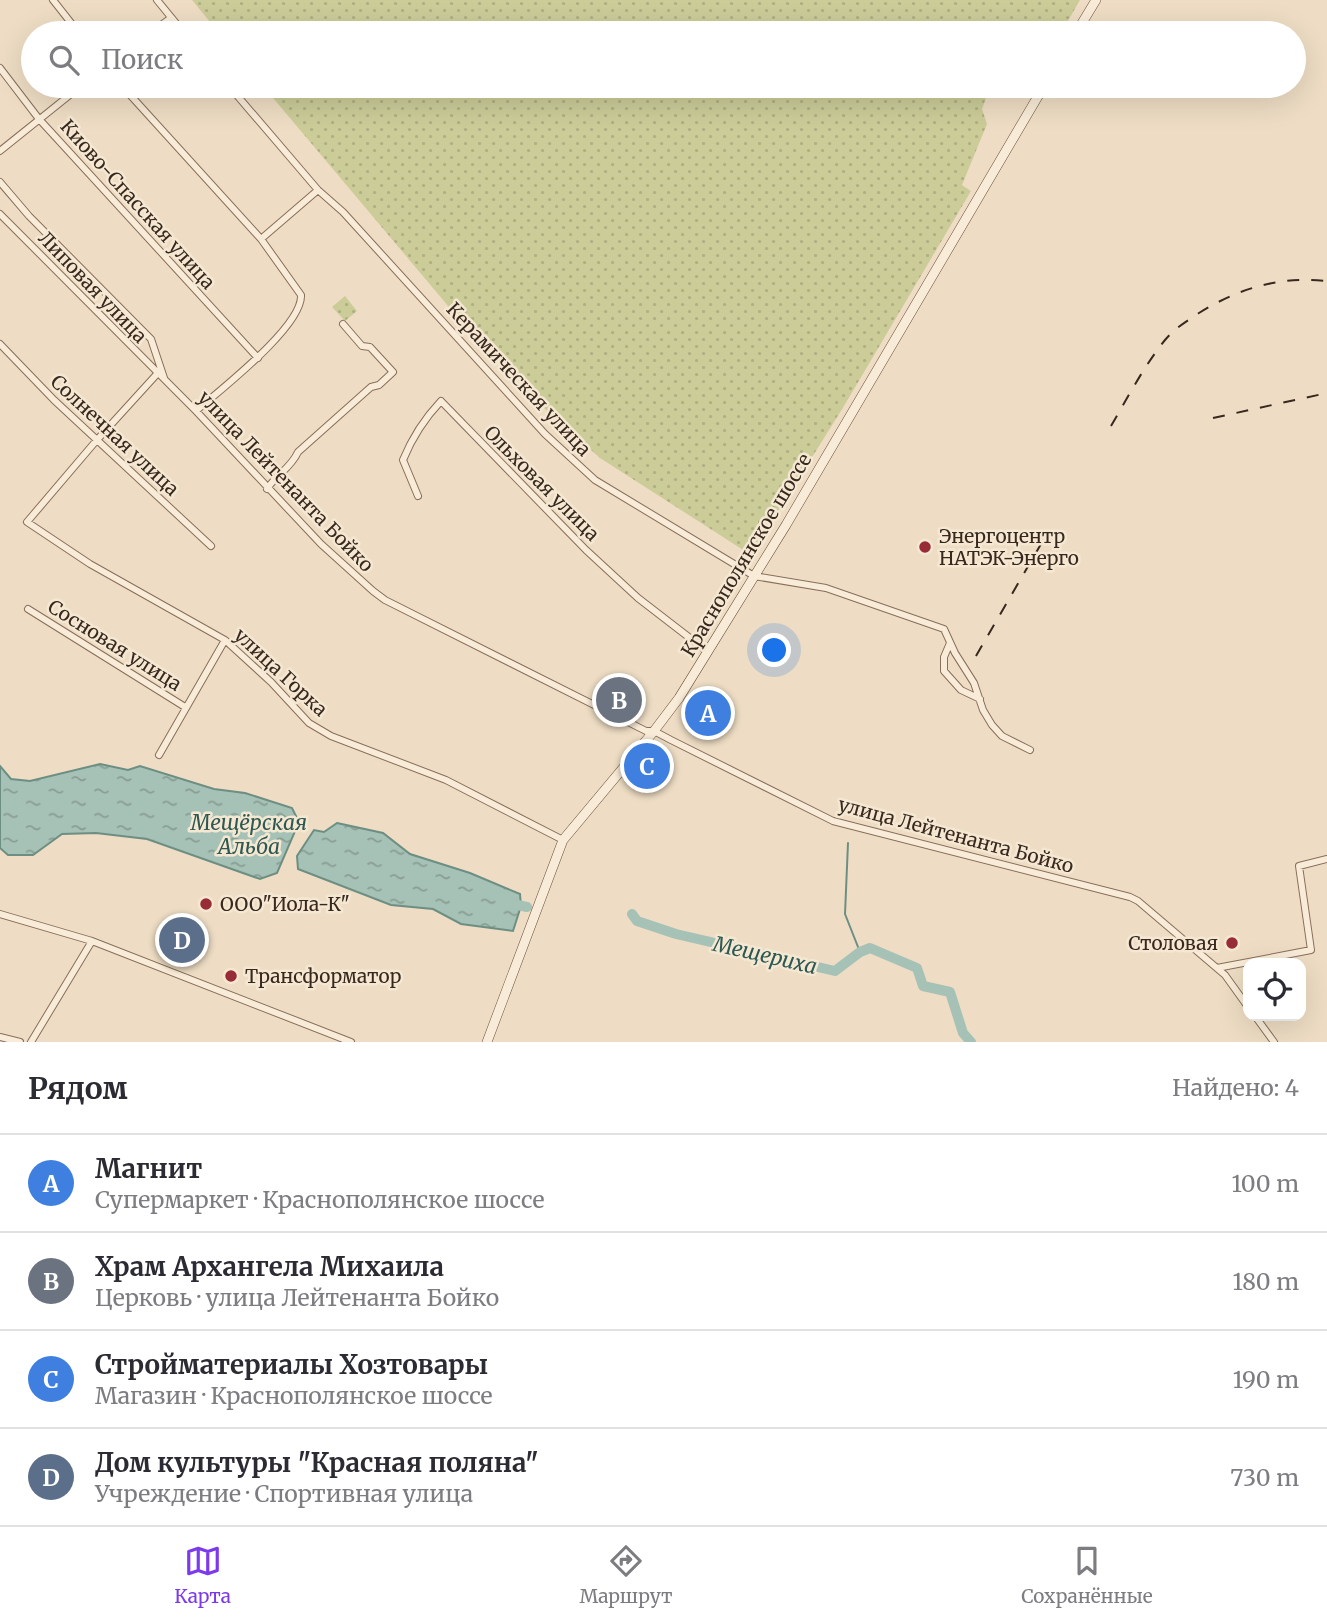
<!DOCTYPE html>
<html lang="ru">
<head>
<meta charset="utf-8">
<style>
  :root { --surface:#fff; --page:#f7f7f7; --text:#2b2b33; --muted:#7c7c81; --line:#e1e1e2; --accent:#7c3aed }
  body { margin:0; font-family:Merriweather,serif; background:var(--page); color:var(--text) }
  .controls { position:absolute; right:21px; bottom:21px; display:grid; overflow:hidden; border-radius:14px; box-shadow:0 7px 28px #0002 }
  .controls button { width:63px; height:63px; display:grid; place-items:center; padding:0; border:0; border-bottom:2px solid var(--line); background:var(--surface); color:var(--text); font:35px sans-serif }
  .you { position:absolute; left:775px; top:651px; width:24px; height:24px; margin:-18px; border:5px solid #fff; border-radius:50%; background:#1a73e8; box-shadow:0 0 0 10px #1a73e833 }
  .badge { display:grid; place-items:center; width:46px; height:46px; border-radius:50%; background:var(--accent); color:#fff; font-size:23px; font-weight:700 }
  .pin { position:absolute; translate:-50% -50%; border:4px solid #fff; box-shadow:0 2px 7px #0006 }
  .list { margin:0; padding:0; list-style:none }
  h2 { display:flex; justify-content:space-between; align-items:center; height:91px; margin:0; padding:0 28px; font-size:30px }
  h2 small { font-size:23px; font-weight:400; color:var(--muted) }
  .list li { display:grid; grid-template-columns:46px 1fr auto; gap:21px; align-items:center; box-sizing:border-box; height:98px; padding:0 28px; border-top:2px solid var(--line) }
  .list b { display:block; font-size:26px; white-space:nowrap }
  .list p { margin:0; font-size:23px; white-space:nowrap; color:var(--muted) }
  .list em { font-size:23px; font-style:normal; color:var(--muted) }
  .icon { flex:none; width:38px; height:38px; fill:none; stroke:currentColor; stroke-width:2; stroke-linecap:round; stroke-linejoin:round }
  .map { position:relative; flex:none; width:1327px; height:1042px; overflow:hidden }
  .search { position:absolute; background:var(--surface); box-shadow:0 7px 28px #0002; left:21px; right:21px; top:21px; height:77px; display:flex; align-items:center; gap:18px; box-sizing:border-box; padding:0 24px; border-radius:38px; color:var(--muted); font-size:26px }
  .sheet { height:483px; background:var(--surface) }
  nav { display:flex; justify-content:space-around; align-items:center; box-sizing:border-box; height:98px; border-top:2px solid var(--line); background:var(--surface); font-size:19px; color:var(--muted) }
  nav a { display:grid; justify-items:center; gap:4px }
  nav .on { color:var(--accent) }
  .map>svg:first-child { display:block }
  .green { fill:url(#green-dots) }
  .water { fill:url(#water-ripples); stroke:#6d8f83; stroke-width:2 }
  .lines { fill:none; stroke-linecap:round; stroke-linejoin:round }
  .stream { stroke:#6d8f83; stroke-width:2 }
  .river { stroke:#a6c1b6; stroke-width:10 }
  .street-casing { stroke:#886e5b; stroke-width:8 }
  .secondary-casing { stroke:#6a503e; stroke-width:10 }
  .street { stroke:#f8ebd7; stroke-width:6 }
  .secondary { stroke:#f8ebd7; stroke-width:9 }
  .rail { stroke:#38281e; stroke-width:2; stroke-dasharray:12 12; stroke-linecap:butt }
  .poi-dot { fill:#972b36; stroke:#f5e8d3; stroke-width:2.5 }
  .labels { text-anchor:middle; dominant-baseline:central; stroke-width:5; stroke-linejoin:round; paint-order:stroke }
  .street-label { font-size:19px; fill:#38281e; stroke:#f5e8d3 }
  .poi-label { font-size:19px; fill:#38281e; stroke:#f5e8d3; text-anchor:start }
  .water-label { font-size:21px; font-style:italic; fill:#2e5851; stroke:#f5e8d3 }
</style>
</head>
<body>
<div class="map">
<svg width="1327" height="1042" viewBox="0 0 1327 1042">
  <defs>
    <pattern id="green-dots" width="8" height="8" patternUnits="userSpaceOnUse" patternTransform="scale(1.75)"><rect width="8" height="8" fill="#cbcc98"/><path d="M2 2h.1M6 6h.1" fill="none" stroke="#afaf83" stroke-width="1.8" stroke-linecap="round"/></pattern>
    <pattern id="water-ripples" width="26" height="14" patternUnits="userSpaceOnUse" patternTransform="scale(1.75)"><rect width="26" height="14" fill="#a6c1b6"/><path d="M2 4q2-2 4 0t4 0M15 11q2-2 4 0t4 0" fill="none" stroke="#889d93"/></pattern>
  </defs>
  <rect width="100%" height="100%" fill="#eeddc4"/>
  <path class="green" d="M192,0H1080L1061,33H219Z
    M263,86H995L990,87L982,109L987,124L962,185L971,191L844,406L751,555L600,458L547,411L454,313Z
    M345,296L357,311L345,321L332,307Z"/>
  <path class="water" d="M100,764L128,770L140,766L214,789L245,793L292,808L299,822L277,873L260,879L147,839L96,833L62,834L33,855H8L0,848V766L11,779L30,781Z
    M337,823L383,833L410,854L470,873L520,894L521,906L513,931L461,924L433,909L391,905L298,869L297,856L314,830L324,832Z"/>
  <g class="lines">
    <path class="stream" d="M848,843L845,914L860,952"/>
    <path class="river" d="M508,903L527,907
      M632,914L637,921L676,934L835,971L860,952L870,948L917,968L923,986L950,992L963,1033L971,1042"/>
    <defs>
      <path id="street" d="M53,0L79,33
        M157,0L184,33
        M150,33L171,18
        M0,68L39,119L258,358
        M122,86L261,239L301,295C303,326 220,390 196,411
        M229,86L318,190L343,212L545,434L595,480L754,576L826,588L944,629L955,653L974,683L983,710L992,725L1002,736L1030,750
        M0,151L81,86
        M0,182L29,216L151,339L164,378
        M0,214L196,411L321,544L373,591L385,600L646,731H654L671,740L833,821L1130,897L1138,901L1225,975L1248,1007
        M261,239L318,190
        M0,344L54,400L211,546
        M157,374L96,441L27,522L90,564L225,640L271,682L309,723L331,736L446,780L563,840
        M267,489C276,475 291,468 298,452L371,387L379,385L393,372L370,347L362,346L343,324
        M418,496L403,460C412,438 424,419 441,401L586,550L638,598L708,652
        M28,609L185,707
        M950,643L944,657V671L961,690L980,699
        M159,755L225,640
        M0,914L92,941L351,1042
        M1217,968L1311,950L1299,866L1327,859
        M1255,1016L1274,1042
        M0,1037L20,1042
        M31,1042L92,941"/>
      <path id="secondary" d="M1076,33L1096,0
        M487,1042L563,840L654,731L679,698L786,525L1044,86"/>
    </defs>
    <use href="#street" class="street-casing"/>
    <use href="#secondary" class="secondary-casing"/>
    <use href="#street" class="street"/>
    <use href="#secondary" class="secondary"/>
    <path class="rail" d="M1213,418L1327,393
      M1111,426C1128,397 1144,366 1165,340C1175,328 1187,321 1199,313C1239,288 1280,276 1327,281
      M976,656L1041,544"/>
  </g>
  <g class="poi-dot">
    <circle cx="925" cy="547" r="7"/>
    <circle cx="206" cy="904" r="7"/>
    <circle cx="1232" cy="943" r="7"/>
    <circle cx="231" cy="976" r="7"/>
  </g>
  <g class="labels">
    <g class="street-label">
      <text transform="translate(138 204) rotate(48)">Киово-Спасская улица</text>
      <text transform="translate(93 287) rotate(46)">Липовая улица</text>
      <text transform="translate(519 379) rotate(47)">Керамическая улица</text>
      <text transform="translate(115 435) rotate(43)">Солнечная улица</text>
      <text transform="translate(286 481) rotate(46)">улица Лейтенанта Бойко</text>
      <text transform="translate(542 483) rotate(45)">Ольховая улица</text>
      <text transform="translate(746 555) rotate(-59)">Краснополянское шоссе</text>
      <text transform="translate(115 645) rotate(32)">Сосновая улица</text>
      <text transform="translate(281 672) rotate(43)">улица Горка</text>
      <text transform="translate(956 835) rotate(15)">улица Лейтенанта Бойко</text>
    </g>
    <g class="poi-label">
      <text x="939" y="536">Энергоцентр<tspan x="939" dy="22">НАТЭК-Энерго</tspan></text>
      <text x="220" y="904">ООО"Иола-К"</text>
      <text x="1218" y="943" text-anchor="end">Столовая</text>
      <text x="245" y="976">Трансформатор</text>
    </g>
    <g class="water-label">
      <text x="249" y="822">Мещёрская<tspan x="249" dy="24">Альба</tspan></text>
      <text transform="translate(765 955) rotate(13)">Мещериха</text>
    </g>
  </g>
</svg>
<div class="controls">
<button><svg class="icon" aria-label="locate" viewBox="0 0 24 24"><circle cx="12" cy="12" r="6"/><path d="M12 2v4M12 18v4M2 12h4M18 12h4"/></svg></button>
</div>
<div class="you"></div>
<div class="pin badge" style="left:708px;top:713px;background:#3f7fe0">A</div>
<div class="pin badge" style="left:619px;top:700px;background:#6b7280">B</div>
<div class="pin badge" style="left:647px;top:766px;background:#3f7fe0">C</div>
<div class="pin badge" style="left:182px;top:940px;background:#5c6f8a">D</div>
<div class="search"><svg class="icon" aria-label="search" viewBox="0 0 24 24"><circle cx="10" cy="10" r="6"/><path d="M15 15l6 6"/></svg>Поиск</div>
</div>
<section class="sheet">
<h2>Рядом<small>Найдено: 4</small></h2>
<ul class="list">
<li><span class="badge" style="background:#3f7fe0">A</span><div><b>Магнит</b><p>Супермаркет · Краснополянское шоссе</p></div><em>100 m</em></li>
<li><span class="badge" style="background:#6b7280">B</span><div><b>Храм Архангела Михаила</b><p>Церковь · улица Лейтенанта Бойко</p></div><em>180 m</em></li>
<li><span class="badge" style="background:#3f7fe0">C</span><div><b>Стройматериалы Хозтовары</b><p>Магазин · Краснополянское шоссе</p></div><em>190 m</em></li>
<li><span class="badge" style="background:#5c6f8a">D</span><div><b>Дом культуры &quot;Красная поляна&quot;</b><p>Учреждение · Спортивная улица</p></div><em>730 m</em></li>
</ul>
</section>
<nav>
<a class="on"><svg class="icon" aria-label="map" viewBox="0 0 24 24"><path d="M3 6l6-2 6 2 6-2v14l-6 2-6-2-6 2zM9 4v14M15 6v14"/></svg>Карта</a>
<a><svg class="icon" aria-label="directions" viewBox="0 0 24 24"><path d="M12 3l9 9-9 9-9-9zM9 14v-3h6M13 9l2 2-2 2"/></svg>Маршрут</a>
<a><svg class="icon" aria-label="saved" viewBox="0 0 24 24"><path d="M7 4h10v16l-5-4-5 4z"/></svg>Сохранённые</a>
</nav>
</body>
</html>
